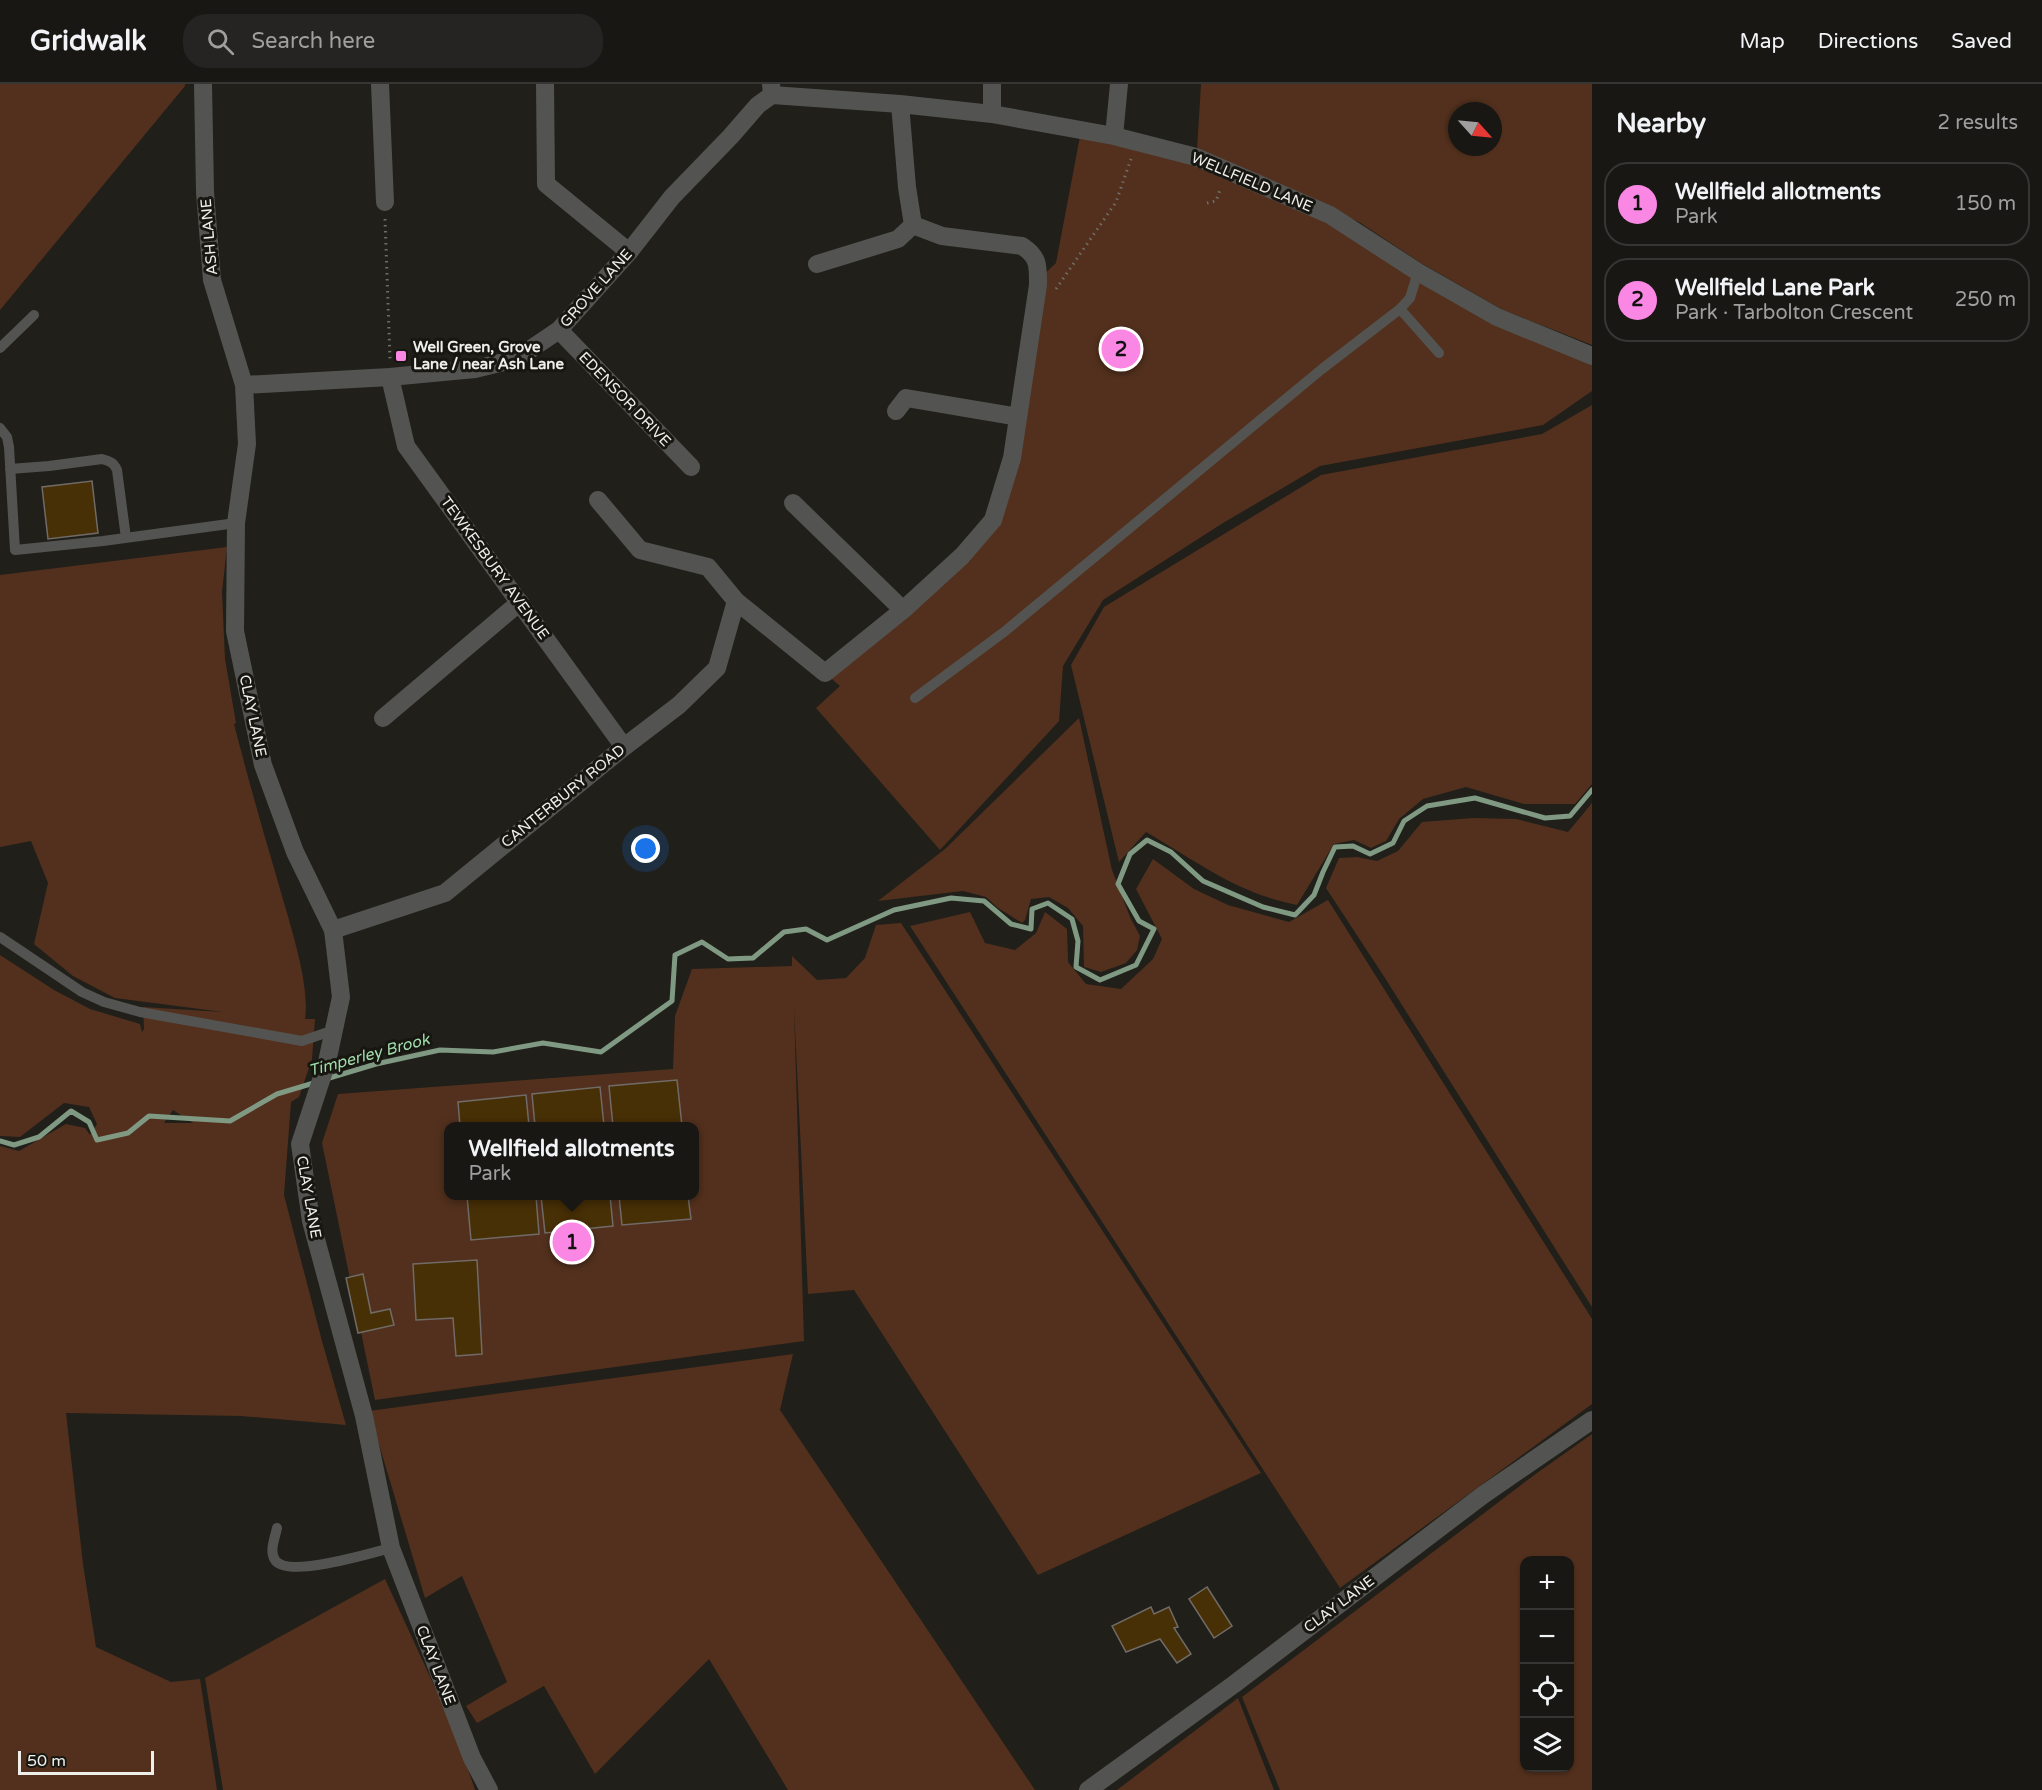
<!DOCTYPE html>
<html lang="en">
<head>
<meta charset="utf-8">
<style>
  :root { --surface:#181714; --page:#252422; --text:#f1f3f6; --muted:#9f9fa0; --line:#363634; --accent:#fb87e5 }
  body { margin:0; font-family:"Varela Round",sans-serif; background:var(--page); color:var(--text) }
  .controls { position:absolute; right:18px; bottom:18px; display:grid; overflow:hidden; border-radius:12px; box-shadow:0 2px 4px #0004 }
  .controls button { width:54px; height:54px; display:grid; place-items:center; padding:0; border:0; border-bottom:2px solid var(--line); background:var(--surface); color:var(--text); font:30px sans-serif }
  .compass { position:absolute; left:1448px; top:18px; width:54px; height:54px; border-radius:50%; background:var(--surface); box-shadow:0 2px 4px #0004; rotate:117deg }
  .scale { position:absolute; left:18px; bottom:15px; width:136px; box-sizing:border-box; padding-left:6px; border:3px solid #eeeeea; border-top:0; font-size:16px; line-height:21px; white-space:nowrap; color:#eeeeea; -webkit-text-stroke:4px #171611; paint-order:stroke }
  .you { position:absolute; left:646px; top:765px; width:21px; height:21px; margin:-15px; border:4px solid #fff; border-radius:50%; background:#1a73e8; box-shadow:0 0 0 9px #1a73e833 }
  .badge { display:grid; place-items:center; width:39px; height:39px; border-radius:50%; background:var(--accent); color:#111; font-size:20px; font-weight:700 }
  .pin { position:absolute; translate:-50% -50%; border:3px solid #fff; box-shadow:0 2px 6px #0006 }
  .popup { position:absolute; left:444px; top:1038px; width:255px; height:78px; box-sizing:border-box; display:grid; place-content:center; border-radius:12px; background:var(--surface); filter:drop-shadow(0 2px 4px #0005); font-size:20px; white-space:nowrap; color:var(--muted) }
  .popup b { font-size:22px; color:var(--text) }
  .popup::after { content:''; position:absolute; left:50%; top:100%; margin-left:-12px; border:12px solid transparent; border-top-color:var(--surface) }
  .list { margin:0; padding:0; list-style:none }
  h2 { display:flex; justify-content:space-between; align-items:center; height:78px; margin:0; padding:0 24px; font-size:26px }
  h2 small { font-size:20px; font-weight:400; color:var(--muted) }
  .list li { display:grid; grid-template-columns:39px 1fr auto; gap:18px; align-items:center; box-sizing:border-box; height:84px; margin:0 12px 12px; padding:0 12px; border:2px solid var(--line); border-radius:24px }
  .list b { display:block; font-size:22px; white-space:nowrap }
  .list p { margin:0; font-size:20px; white-space:nowrap; color:var(--muted) }
  .list em { font-size:20px; font-style:normal; color:var(--muted) }
  .icon { flex:none; width:33px; height:33px; fill:none; stroke:currentColor; stroke-width:2; stroke-linecap:round; stroke-linejoin:round }
  .map { position:relative; flex:none; width:1592px; height:1706px; overflow:hidden }
  header { display:flex; align-items:center; gap:36px; box-sizing:border-box; height:84px; padding:0 30px; background:var(--surface); border-bottom:2px solid var(--line) }
  header strong { font-size:28px }
  nav { display:flex; gap:33px; margin-inline-start:auto; font-size:21px }
  .search { width:420px; height:54px; background:var(--page); display:flex; align-items:center; gap:15px; box-sizing:border-box; padding:0 21px; border-radius:24px; color:var(--muted); font-size:22px }
  main { display:flex }
  aside { flex:1; background:var(--surface) }
  .map>svg:first-child { display:block }
  .green { fill:#52301d; fill-rule:evenodd }
  .lines { fill:none; stroke-linecap:round; stroke-linejoin:round }
  .stream { stroke:#7f9982; stroke-width:5 }
  .building { fill:#472f06; stroke:#706b66; stroke-width:1.5 }
  .path { stroke:#6f6e69; stroke-width:3; stroke-dasharray:1.5 4.5; stroke-linecap:butt }
  .service { stroke:#535451; stroke-width:10 }
  .minor { stroke:#535451; stroke-width:18 }
  .tertiary { stroke:#535451; stroke-width:18 }
  .poi-dot { fill:#fb87e5; stroke:#171611; stroke-width:2 }
  .labels { text-anchor:middle; dominant-baseline:central; stroke-width:6; stroke-linejoin:round; paint-order:stroke }
  .street-label { font-size:15px; fill:#eeeeea; stroke:#171611 }
  .poi-label { font-size:15px; font-weight:bold; fill:#eeeeea; stroke:#171611; text-anchor:start }
  .water-label { font-size:16px; font-style:italic; fill:#a1ddab; stroke:#171611 }
</style>
</head>
<body>
<header>
<strong>Gridwalk</strong>
<div class="search"><svg class="icon" aria-label="search" viewBox="0 0 24 24"><circle cx="10" cy="10" r="6"/><path d="M15 15l6 6"/></svg>Search here</div>
<nav><a>Map</a><a>Directions</a><a>Saved</a></nav>
</header>
<main>
<div class="map">
<svg width="1592" height="1706" viewBox="0 0 1592 1706">
  <rect width="100%" height="100%" fill="#201f1a"/>
  <path class="green" d="M0,0H185V2L0,226Z
    M1201,0H1592V261L1503,226L1421,179L1359,138L1197,66ZM1457,27H1493V63H1457Z
    M1081,47L1218,81L1418,188L1592,272V307L1543,341L1320,382L1223,439L1103,516L1063,582L1059,637L940,766L816,624L840,602L825,589L993,436L1043,191L1056,179Z
    M1592,321V700L1575,720H1524L1466,703L1423,715L1399,735L1386,757L1371,764L1354,756L1334,760L1297,821C1236,809 1198,778 1146,748L1119,778L1071,581L1104,523L1321,391L1542,350Z
    M227,463L222,508L225,575L236,639L234,640C247,690 261,741 276,791C286,828 311,899 305,935H315L312,975L299,1013L291,1018L284,1111L322,1257L346,1341L241,1332L66,1329L83,1480L96,1563L171,1598L200,1595L217,1706H0V1062L19,1067L66,1040L85,1044L90,1051L97,1040L89,1023L64,1019L20,1053L0,1052V871L54,906L90,925L140,940L142,948L144,945L143,923L223,928L115,914L73,892L34,860L48,799L31,757L0,763V491ZM173,1026L193,1039H164Z
    M1079,634L1112,786L1130,833L1140,852L1137,866L1126,879L1101,888L1084,883L1083,842L1068,824L1049,813L1031,815L1025,836L1022,839L998,824L986,813L963,807L878,817L945,765Z
    M1592,719V1223L1385,894L1326,804L1339,774L1357,773L1377,777L1398,767L1422,738L1473,734L1516,735L1568,748Z
    M1153,775L1194,805L1228,821L1289,838L1328,816L1592,1235V1320L1340,1504L910,842L970,828L985,859L1015,866L1036,849L1045,828L1067,845L1068,878L1086,900L1121,905L1153,875L1162,855L1136,805Z
    M901,839L1261,1389L1038,1491L854,1206L808,1210L794,924L804,1257L375,1316L322,1059L338,1010L673,985L675,932L692,885L792,882V872L817,896L846,894L865,874L876,841ZM449,1042H695V1112H449Z
    M793,1270L780,1326L1035,1706H788L709,1575L595,1690L544,1602L477,1639L466,1622L507,1598L462,1492L425,1514L369,1327Z
    M1592,1350V1706H1280L1242,1613L1537,1389ZM1524,1476H1570V1684H1524Z
    M385,1495L456,1649L475,1706H223L205,1594Z
    M1238,1614L1274,1706H1117Z"/>
  <g class="lines">
    <path class="stream" d="M326,995L376,980L440,966L493,968L543,959L601,968L672,917L675,871L702,858L728,875L753,874L784,848L806,845L827,856L894,826L951,814L984,817L1011,840L1031,845L1032,825L1048,819L1072,835L1078,857L1076,883L1100,896L1136,881L1154,845L1139,837L1118,800L1130,770L1147,756L1171,768L1203,797L1263,823L1295,831L1314,811L1323,788L1335,763L1353,762L1370,770L1393,759L1404,737L1427,722L1475,714L1545,734L1570,732L1592,706
      M0,1057L14,1061L39,1053L71,1027L89,1038L97,1056L128,1049L149,1032L230,1037L277,1010L317,998"/>
  </g>
  <path class="building" d="M92,397L98,449L48,455L42,403Z
    M677,996L682,1042H613L609,1002Z
    M600,1003L604,1042H535L532,1010Z
    M526,1011L529,1042H460L458,1018Z
    M467,1112H536L539,1150L471,1156Z
    M541,1112H610L613,1142L545,1149Z
    M619,1112H688L691,1135L622,1141Z
    M477,1176L482,1270L456,1272L453,1234L416,1236L413,1180Z
    M363,1190L371,1229L390,1225L394,1241L358,1249L346,1194Z
    M1207,1503L1232,1542L1214,1554L1189,1515Z
    M1151,1523L1154,1530L1169,1523L1178,1543L1174,1544L1191,1570L1177,1579L1160,1555L1126,1568L1112,1542Z"/>
  <g class="lines">
    <path class="path" d="M1207,119L1216,117L1221,103
      M385,135L390,275
      M1056,205L1116,118L1131,75"/>
    <path class="service" d="M1400,225L1439,269
      M0,264L34,231
      M0,344L7,353L9,363L15,466L103,457L236,439
      M10,385L49,382L102,375C110,377 114,379 117,386L126,454
      M915,614L1004,548L1322,285L1400,225L1410,214L1418,188
      M0,853L82,908L104,918L140,928L302,957L334,946
      M277,1444C275,1454 269,1467 275,1476C287,1495 371,1469 391,1464"/>
    <path class="minor" d="M380,0L385,118
      M545,0L546,100L629,168
      M772,11L900,20L992,30L1114,52L1196,73L1330,131L1418,188L1497,233L1592,272
      M992,30V0
      M1114,52L1119,0
      M817,180L898,155L913,141
      M559,246L691,383
      M390,293L406,362L624,663
      M896,327L906,314L1018,333
      M598,416L640,466L708,483L736,517L825,589L903,526L962,472L993,436L1012,374L1038,201C1038,182 1039,173 1022,162L942,152L913,141L907,103L900,20
      M793,419L903,526
      M383,634L520,518
      M333,846L445,809L624,663L679,621L717,584L736,517
      M1088,1706L1233,1601L1483,1411L1592,1336"/>
    <path class="tertiary" d="M203,0L205,108L212,196L244,301L247,360L236,439L235,547L263,681L295,768L333,846L341,913L327,978L300,1060L311,1137L364,1332L391,1464L472,1674L489,1706
      M244,301L390,293L475,285L516,275L559,246L629,168L672,113L731,52L758,21L772,11L771,0"/>
  </g>
  <rect class="poi-dot" x="395" y="266" width="12" height="12" rx="3"/>
  <g class="labels">
    <g class="street-label">
      <text transform="translate(1252 98) rotate(23)">WELLFIELD LANE</text>
      <text transform="translate(209 153) rotate(-95)">ASH LANE</text>
      <text transform="translate(596 204) rotate(-48)">GROVE LANE</text>
      <text transform="translate(625 315) rotate(46)">EDENSOR DRIVE</text>
      <text transform="translate(495 484) rotate(54)">TEWKESBURY AVENUE</text>
      <text transform="translate(253 632) rotate(78)">CLAY LANE</text>
      <text transform="translate(563 712) rotate(-39)">CANTERBURY ROAD</text>
      <text transform="translate(309 1113) rotate(80)">CLAY LANE</text>
      <text transform="translate(1339 1520) rotate(-37)">CLAY LANE</text>
      <text transform="translate(436 1581) rotate(69)">CLAY LANE</text>
    </g>
    <g class="poi-label">
      <text x="413" y="263">Well Green, Grove<tspan x="413" dy="17">Lane / near Ash Lane</tspan></text>
    </g>
    <g class="water-label">
      <text transform="translate(369 971) rotate(-15)">Timperley Brook</text>
    </g>
  </g>
</svg>
<div class="controls">
<button>+</button>
<button>−</button>
<button><svg class="icon" aria-label="locate" viewBox="0 0 24 24"><circle cx="12" cy="12" r="6"/><path d="M12 2v4M12 18v4M2 12h4M18 12h4"/></svg></button>
<button><svg class="icon" aria-label="layers" viewBox="0 0 24 24"><path d="M12 4l9 5-9 5-9-5zM3 14l9 5 9-5"/></svg></button>
</div>
<svg class="compass" viewBox="-18 -18 36 36"><path d="M0-13l5 13h-10z" fill="#e53935"/><path d="M0 13l5-13h-10z" fill="#9f9fa0"/></svg>
<div class="scale">50 m</div>
<div class="you"></div>
<div class="pin badge" style="left:572px;top:1158px">1</div>
<div class="popup"><b>Wellfield allotments</b>Park</div>
<div class="pin badge" style="left:1121px;top:265px">2</div>
</div>
<aside>
<h2>Nearby<small>2 results</small></h2>
<ul class="list">
<li><span class="badge">1</span><div><b>Wellfield allotments</b><p>Park</p></div><em>150 m</em></li>
<li><span class="badge">2</span><div><b>Wellfield Lane Park</b><p>Park · Tarbolton Crescent</p></div><em>250 m</em></li>
</ul>
</aside>
</main>
</body>
</html>
